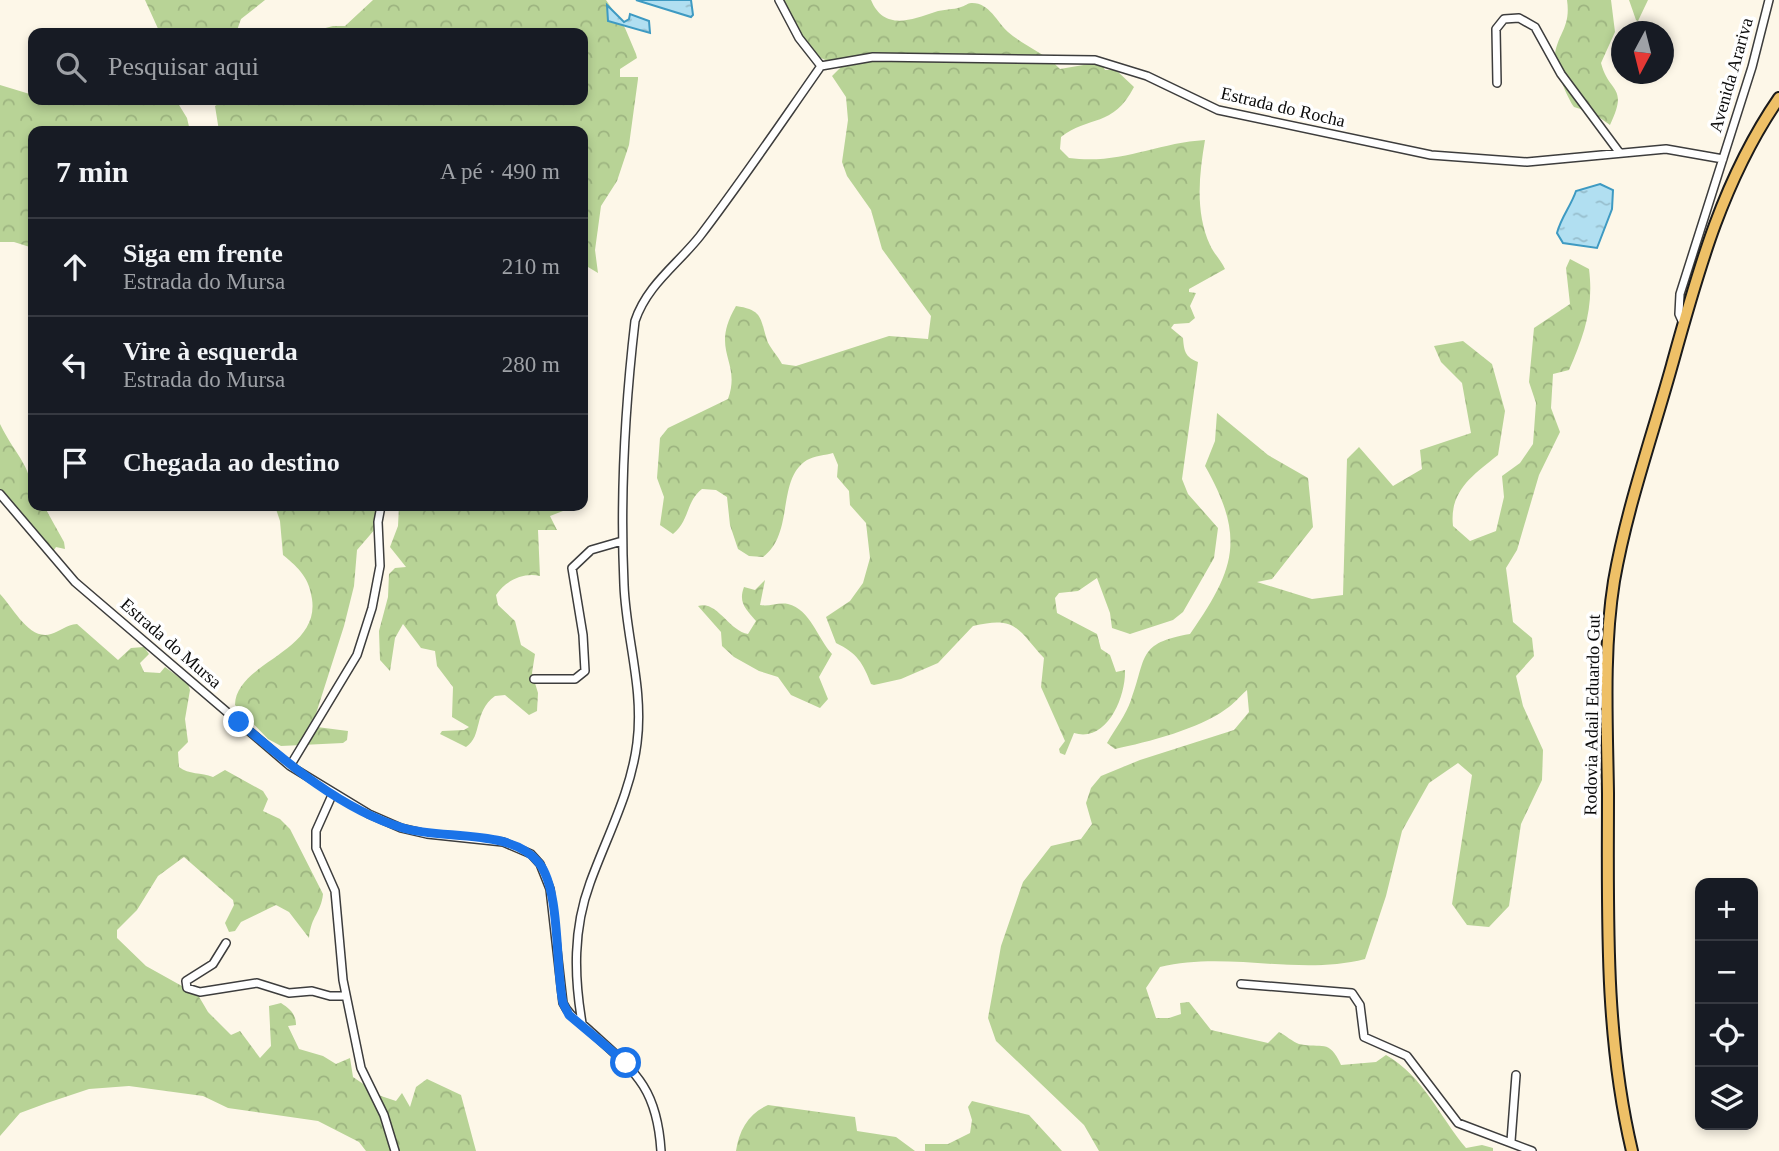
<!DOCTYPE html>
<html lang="pt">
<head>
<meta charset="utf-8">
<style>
  :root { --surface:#171b24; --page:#20242c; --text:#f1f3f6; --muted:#9ea1a6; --line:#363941 }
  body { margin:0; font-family:"Times New Roman",serif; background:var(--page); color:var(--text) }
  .controls { position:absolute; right:21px; bottom:21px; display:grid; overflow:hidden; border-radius:14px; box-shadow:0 4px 10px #0003 }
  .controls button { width:63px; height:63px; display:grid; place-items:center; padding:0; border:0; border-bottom:2px solid var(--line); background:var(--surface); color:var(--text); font:35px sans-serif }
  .compass { position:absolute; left:1611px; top:21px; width:63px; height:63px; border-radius:50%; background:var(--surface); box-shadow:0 4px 10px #0003; rotate:187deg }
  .stop { position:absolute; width:21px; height:21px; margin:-16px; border:5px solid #1a73e8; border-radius:50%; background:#fff }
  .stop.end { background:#1a73e8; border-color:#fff; box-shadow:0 2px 7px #0008 }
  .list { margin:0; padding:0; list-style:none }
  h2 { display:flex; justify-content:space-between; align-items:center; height:91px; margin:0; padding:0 28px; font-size:30px }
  h2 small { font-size:23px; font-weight:400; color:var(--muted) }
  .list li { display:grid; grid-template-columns:46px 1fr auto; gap:21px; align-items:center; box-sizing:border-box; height:98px; padding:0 28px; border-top:2px solid var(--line) }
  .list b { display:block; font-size:26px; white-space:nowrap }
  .list p { margin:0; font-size:23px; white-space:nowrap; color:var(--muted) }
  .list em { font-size:23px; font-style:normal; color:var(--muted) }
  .icon { flex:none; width:38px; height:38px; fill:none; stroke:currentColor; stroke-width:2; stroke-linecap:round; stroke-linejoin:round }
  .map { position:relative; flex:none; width:1779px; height:1151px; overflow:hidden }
  .search { position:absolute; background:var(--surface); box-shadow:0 4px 10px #0003; left:28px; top:28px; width:560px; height:77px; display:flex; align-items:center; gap:18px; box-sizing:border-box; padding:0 24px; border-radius:14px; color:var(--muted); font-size:26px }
  .panel { position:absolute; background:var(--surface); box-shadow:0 4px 10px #0003; left:28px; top:126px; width:560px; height:385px; border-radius:14px }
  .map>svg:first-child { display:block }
  .forest { fill:url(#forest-crowns) }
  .water { fill:url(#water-ripples); stroke:#3e9ac2; stroke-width:2 }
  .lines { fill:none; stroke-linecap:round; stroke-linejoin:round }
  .minor-casing { stroke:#3d3d3d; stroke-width:10 }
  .primary-casing { stroke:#1b1b1b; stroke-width:14 }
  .minor { stroke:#fff; stroke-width:7 }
  .primary { stroke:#eec067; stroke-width:10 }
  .route { stroke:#1a73e8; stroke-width:9 }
  .labels { text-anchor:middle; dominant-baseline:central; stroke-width:7; stroke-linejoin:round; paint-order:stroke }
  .street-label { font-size:18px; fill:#0a0a0a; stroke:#fff }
</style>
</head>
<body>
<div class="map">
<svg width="1779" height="1151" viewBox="0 0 1779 1151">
  <defs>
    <pattern id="forest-crowns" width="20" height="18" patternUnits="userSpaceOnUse" patternTransform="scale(1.75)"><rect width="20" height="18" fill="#b8d396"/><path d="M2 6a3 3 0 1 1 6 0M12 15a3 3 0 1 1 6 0" fill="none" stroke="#9db480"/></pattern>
    <pattern id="water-ripples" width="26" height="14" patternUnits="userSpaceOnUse" patternTransform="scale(1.75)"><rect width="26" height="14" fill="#b1dff1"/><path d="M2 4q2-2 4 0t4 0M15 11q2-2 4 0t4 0" fill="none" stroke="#97becd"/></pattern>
  </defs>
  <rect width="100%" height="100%" fill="#fdf7e8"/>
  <path class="forest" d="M145,0H265L241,19L236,33H160Z
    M373,0H606L625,28L636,54L637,58L620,69V77H638V79L629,145L617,181L601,206L595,250L598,273L583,264V131H219L215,106L224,100H583V33H307L333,26H345Z
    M782,0H871C884,31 911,20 935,12C943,9 953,10 961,7C965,6 968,3 971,3C989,2 997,22 1008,32C1024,46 1045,53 1060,69L1101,62L1105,70H1116L1134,87C1113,128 1089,115 1061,137L1060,149L1069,158C1120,165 1156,143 1205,140C1199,175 1195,212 1210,245C1214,254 1221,260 1225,269L1189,289V292L1196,293L1190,306L1195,318L1189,323L1174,324L1171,328L1183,338C1184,351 1185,357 1198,362L1182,479L1188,494L1218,528L1214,558L1183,612L1173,620L1130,634L1112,628L1110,613L1097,578L1078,591L1059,593L1055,598L1057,613L1097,634L1101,649L1110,655L1116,672L1125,670C1126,697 1107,743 1074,733L1065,755L1060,753L1059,749L1065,741L1041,687L1044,658C1018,630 1017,615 973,626L938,663L901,679L874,685L871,684C863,663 857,653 836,643L826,617L850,601L863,583L870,558L866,523L850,505L849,491L837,477L838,465L833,453C826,455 814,456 807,460C776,479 795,533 763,557L749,556L738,549L730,525L727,497L716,490L702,489C686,501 690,520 673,534L660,525L664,497L657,478L660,438L668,428L728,399C742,360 709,352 736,306C763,310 760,318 767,340C769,347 778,356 782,364L796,366L889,336L928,339L931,316L882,249L871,210L847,176L842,162L848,120L846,97L832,76L841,67L812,54Z
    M1567,0H1611L1615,32L1601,63C1609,94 1629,85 1610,125L1593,113L1574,107C1567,97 1554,66 1555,54C1558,33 1571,27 1567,0Z
    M1629,0H1648L1638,21L1636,20Z
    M0,85L33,95V100H176L187,118L190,131H33V248L14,242H0Z
    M1570,259L1589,269C1594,307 1584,336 1569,370L1553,374L1551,408L1560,432L1539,475L1517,550L1506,568L1513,622L1532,638L1534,656L1516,676L1523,706L1543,750L1542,780L1521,824L1509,906L1489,927L1467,925L1452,904L1472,775L1458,763L1429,783L1402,831L1386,896L1365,959C1299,976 1227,951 1160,967L1146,988L1156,1018H1169L1181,1014L1180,1003L1189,1002L1211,1030L1268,1043L1279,1032C1285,1035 1293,1042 1299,1044C1322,1049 1329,1038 1341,1065L1376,1062L1386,1055C1424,1077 1439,1116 1466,1148L1482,1145L1493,1148V1151H1099L1084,1125L996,1041L988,1018L1001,946L1023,882L1051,846L1081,839L1092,824L1086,803L1091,788L1101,776L1140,760L1234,730L1249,712L1247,690C1240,696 1234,704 1226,709C1199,729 1148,742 1115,749L1107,743C1115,729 1126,715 1131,700C1147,657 1137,643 1190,634C1235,569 1246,538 1205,466L1215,441L1217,413L1268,455L1308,478L1313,527L1272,579L1257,582L1312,599L1343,595L1347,459L1359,447L1393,486L1422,469L1420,450L1471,433L1462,383L1441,362L1434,346L1463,341L1492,364L1505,411L1498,455C1473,475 1449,491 1453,526L1470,541L1496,531L1504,497L1502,476L1520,463L1533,444L1536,403L1529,382L1534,328L1570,304L1566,268Z
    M0,424C17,459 33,464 33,506H44L64,542L65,549L56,547L50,556L0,501Z
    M275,506H380L376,528L357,550L354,586L344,626L314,720L317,727L348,731L347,740L343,743L281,746L268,739L235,705C236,662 320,653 312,599C309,578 300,569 283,555L280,521Z
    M399,506H576L550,516L557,530H538L540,576C523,572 505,581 496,595L498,605L515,621L521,645L535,654L532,673L538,693L537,711L529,715L505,695L495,696C473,712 483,736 466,747L440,734L442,731L464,730L469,727L452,717L453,687L437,666L435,651L421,648L403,624L395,638L390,671L380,660L379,631L388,597L389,574L395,568L406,567L390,547L398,526Z
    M765,580L760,605C769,607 778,602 788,604C810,609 818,639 832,654L819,677L828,699L820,708L791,695L778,677L759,671L734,657L722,646L721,632L698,606C717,600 729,631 748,634L756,621C746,609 738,603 744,587L755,590Z
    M0,594C13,607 29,641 51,634C61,631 66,625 77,624L118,660L131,648L144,647L149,654L140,663L144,672L160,673L165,667L188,684L190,690L185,719L188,742L178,752L179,767C189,775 201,772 213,777L225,770L263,791L268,799L263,811L280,819L290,829L323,894C321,913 311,916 309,938L289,912L276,905L241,922L235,931L229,932L225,923L234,905L233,900L184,857L158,876L137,910L117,930V938L146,966L198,995L208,1012L231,1035L240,1031L260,1058L271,1046L269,1006L281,1003C290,1009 296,1014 296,1025L288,1026L299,1049L323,1056L336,1064L350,1058L353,1077L381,1096L396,1101L402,1093L410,1107L416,1087L427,1079L461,1095L476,1151H366L359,1142L318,1121L228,1108L203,1096L129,1086L89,1089L47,1103L20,1113L0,1136Z
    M972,1101L1029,1115L1062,1151H925V1144H948L970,1133L972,1120L968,1107Z
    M768,1105L855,1117L857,1131L896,1137L915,1151H736C739,1130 749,1113 768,1105Z"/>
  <path class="water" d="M636,0H691L693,15L691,17Z
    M607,5L624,22L629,19L630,14L649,21L650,33L608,21Z
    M1600,184L1613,190L1612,209L1597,248L1563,243L1557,233C1561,217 1571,206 1576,191Z"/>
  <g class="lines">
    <defs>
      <path id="minor" d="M779,0L799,38L821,66
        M821,66L873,57L1095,60L1147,76L1218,110L1431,155L1527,162L1666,149L1723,159
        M1497,83L1496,29L1504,19L1519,18L1535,27L1561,74L1619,152
        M1683,323L1679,314L1680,294L1752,67L1769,0
        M0,494L75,582L290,766L369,814L401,828L427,834L503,842L531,854L540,864L550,889L563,1003C569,1016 579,1021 589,1030C634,1071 657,1086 661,1151
        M534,679H575L585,671L583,635L572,568L591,550L622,541
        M290,766L357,655L372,608L380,566L378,522L381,506
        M333,793L316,831V848L335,891L343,980L361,1068L384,1115L395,1151
        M226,943L213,964L186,981L187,988L200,992L257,983L289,993L312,991L330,996H346
        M1241,984L1352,993L1360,1005L1364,1037L1407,1056L1458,1123L1532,1151
        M582,1023C574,976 573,929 590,883C607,836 631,792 637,743C644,688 626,638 624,585C620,498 625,407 635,321C647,285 677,265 700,236C742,181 781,123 821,66
        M1511,1141L1516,1075"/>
      <path id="primary" d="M1632,1151C1604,1033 1608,913 1608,793C1607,723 1603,650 1614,581C1627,507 1652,437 1672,365C1698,271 1723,179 1779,98"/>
    </defs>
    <use href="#minor" class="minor-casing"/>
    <use href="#primary" class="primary-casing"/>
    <use href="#minor" class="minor"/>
    <use href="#primary" class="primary"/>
  </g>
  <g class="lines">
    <path class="route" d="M239,722C287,763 342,810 403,828C443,840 512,828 539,863C561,891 555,967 563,1003L569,1015L626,1063"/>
  </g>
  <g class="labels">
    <g class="street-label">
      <text transform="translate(1731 75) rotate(-74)">Avenida Arariva</text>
      <text transform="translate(1283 107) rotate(13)">Estrada do Rocha</text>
      <text transform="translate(171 643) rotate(41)">Estrada do Mursa</text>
      <text transform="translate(1592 715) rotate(-89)">Rodovia Adail Eduardo Gut</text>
    </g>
  </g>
</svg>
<div class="controls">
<button>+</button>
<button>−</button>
<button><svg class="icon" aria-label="locate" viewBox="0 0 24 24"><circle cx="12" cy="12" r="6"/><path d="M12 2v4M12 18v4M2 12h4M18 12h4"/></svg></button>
<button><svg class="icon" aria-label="layers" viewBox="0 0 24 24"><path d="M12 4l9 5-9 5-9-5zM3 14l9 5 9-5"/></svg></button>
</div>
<svg class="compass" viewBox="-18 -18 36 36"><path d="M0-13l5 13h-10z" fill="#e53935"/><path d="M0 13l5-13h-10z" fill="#9ea1a6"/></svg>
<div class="stop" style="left:626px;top:1063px"></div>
<div class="stop end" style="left:239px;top:722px"></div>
<div class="search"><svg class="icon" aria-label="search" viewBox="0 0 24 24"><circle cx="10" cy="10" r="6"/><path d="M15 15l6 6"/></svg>Pesquisar aqui</div>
<section class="panel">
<h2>7 min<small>A pé · 490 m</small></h2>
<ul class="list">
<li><svg class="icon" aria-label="ahead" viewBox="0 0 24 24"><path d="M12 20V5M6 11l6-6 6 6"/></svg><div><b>Siga em frente</b><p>Estrada do Mursa</p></div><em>210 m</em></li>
<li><svg class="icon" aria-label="left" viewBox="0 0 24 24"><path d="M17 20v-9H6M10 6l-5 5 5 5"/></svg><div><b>Vire à esquerda</b><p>Estrada do Mursa</p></div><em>280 m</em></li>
<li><svg class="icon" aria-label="arrive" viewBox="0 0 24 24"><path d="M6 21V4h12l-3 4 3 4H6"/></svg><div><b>Chegada ao destino</b></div></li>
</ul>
</section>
</div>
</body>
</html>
